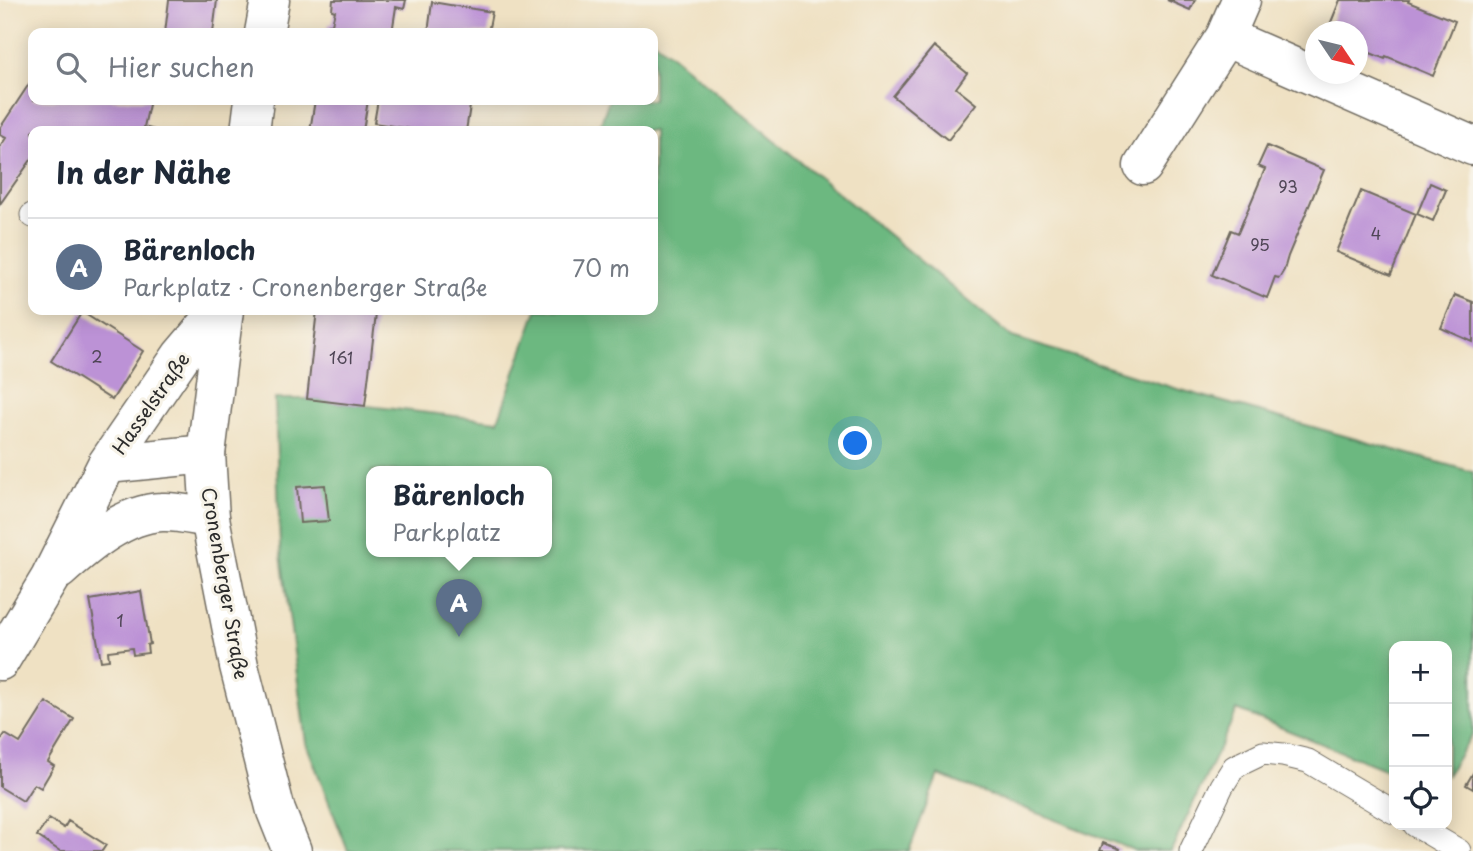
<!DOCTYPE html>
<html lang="de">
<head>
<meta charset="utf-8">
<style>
  :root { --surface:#fff; --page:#f2f2f3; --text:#1f2937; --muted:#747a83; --line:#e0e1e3; --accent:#2563eb }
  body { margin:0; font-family:"Playpen Sans",sans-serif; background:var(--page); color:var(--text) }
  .controls { position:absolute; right:21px; bottom:21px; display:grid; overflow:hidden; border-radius:14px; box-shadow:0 4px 18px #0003 }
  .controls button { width:63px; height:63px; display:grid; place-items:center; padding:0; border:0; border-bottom:2px solid var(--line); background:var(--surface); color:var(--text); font:35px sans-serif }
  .compass { position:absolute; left:1305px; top:21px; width:63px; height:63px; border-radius:50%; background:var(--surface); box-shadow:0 4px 18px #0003; rotate:125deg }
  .you { position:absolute; left:856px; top:444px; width:24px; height:24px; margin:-18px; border:5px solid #fff; border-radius:50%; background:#1a73e8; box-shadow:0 0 0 10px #1a73e833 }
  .badge { display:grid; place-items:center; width:46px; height:46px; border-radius:50%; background:var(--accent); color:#fff; font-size:23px; font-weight:700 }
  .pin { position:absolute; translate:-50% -58px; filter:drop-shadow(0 2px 4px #0008) }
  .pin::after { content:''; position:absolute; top:37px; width:24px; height:21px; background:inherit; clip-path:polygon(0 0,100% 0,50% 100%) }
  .popup { position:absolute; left:366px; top:466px; width:186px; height:91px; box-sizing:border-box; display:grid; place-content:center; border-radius:14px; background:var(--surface); filter:drop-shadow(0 2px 5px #0005); font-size:23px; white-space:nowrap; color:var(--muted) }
  .popup b { font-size:26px; color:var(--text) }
  .popup::after { content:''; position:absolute; left:50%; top:100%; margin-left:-14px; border:14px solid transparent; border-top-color:var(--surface) }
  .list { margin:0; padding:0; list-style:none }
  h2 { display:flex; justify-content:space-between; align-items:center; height:91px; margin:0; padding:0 28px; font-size:30px }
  h2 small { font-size:23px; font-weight:400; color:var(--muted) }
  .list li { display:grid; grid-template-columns:46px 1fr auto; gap:21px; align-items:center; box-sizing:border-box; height:98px; padding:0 28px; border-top:2px solid var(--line) }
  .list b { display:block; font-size:26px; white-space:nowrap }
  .list p { margin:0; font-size:23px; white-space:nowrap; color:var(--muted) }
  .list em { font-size:23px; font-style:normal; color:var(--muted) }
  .icon { flex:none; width:38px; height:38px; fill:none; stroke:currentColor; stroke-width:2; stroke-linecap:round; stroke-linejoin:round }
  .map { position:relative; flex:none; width:1473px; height:851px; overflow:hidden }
  .search { position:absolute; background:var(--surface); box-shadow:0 4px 18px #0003; left:28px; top:28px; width:630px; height:77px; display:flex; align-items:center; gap:18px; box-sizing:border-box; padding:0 24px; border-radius:14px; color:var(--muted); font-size:26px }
  .panel { position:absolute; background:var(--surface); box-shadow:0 4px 18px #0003; left:28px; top:126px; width:630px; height:189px; border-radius:14px }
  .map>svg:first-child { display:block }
  .forest { fill:#6cb880; stroke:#4c7256; stroke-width:2; fill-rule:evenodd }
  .building { fill:#bc92d6 }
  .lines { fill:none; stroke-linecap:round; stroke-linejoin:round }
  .service-casing { stroke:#706b60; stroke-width:25 }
  .minor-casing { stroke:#706b60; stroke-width:41 }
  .primary-casing { stroke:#706b60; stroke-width:41 }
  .service { stroke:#fff; stroke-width:23 }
  .minor { stroke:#fff; stroke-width:38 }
  .primary { stroke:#fff; stroke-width:38 }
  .labels { text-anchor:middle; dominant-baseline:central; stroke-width:6; stroke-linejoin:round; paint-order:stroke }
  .number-label { font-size:16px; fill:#4f4556 }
  .street-label { font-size:19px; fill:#2b2b2b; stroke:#f7f3e8 }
</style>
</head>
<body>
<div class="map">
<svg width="1473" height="851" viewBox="0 0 1473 851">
  <rect width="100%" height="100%" fill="#f7f3e8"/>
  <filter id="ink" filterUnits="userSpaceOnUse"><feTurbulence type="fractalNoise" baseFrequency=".0143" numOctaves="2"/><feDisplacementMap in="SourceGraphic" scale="14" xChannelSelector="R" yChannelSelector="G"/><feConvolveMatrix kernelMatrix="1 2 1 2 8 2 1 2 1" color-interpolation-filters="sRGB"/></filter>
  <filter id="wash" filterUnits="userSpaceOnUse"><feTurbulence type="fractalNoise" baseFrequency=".00686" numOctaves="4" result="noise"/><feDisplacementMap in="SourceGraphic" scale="28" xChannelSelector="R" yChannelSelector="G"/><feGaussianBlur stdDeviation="1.57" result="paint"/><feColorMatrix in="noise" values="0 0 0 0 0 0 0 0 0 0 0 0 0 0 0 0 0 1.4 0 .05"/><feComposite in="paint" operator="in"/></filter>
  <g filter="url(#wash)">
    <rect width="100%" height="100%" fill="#efe1c3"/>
    <path class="forest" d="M653,40L1012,337L1174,388L1473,472V733L1447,775V646H1394V773L1237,710L1171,851H1136L938,775L909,851H348L306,743L280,547L275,399H307L498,421L537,310H653V131H598L609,100H653ZM372,471H546V551H372Z"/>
    <g id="blocks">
      <path class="building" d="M169,0H217L213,33H165Z
        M333,0H406L404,9L396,7L392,33H327L329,24H332L335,11L332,10Z
        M1167,0H1195L1190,10Z
        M1340,0H1409L1408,2L1455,21L1433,76L1386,56L1385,59L1358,48V32H1327Z
        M432,2L492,12L488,33H428Z
        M934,46L967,73L956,88L976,104L948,140L893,96Z
        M33,78V100H150L144,127L158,131H33V157L0,204V147L6,138L0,135V128Z
        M315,100H368L363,131H310Z
        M378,100H471L466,131H423L374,123Z
        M1267,146L1324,170L1288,256L1284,270L1279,278L1275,277L1267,298L1212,275L1231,230L1238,233L1265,169L1258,166Z
        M1430,183L1446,190L1433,221L1417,214Z
        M1361,191L1416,214L1391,275L1336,252Z
        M1455,295L1473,302V342L1441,328Z
        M317,310H368V313L376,314L365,406L307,399Z
        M82,312L143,351L112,400L51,361Z
        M325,485L329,521L300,523L297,487Z
        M141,591L150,644L147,645L148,653L133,655L132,648L108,651L109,660L101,661L90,600Z
        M46,702L74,719L48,762L54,766L41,788L34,784L23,801L0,787V741L5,734L20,743Z
        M1473,773V789L1466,785Z
        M49,819L64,828L68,821L106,845L102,851H60L37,836Z
        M1103,843L1120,849L1119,851H1100Z"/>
    </g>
  </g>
  <g filter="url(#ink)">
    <use href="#blocks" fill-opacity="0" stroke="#706b60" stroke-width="2"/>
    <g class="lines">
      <defs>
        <path id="service" d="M32,215L33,216
          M1415,825L1459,851
          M1191,851L1222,786L1234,767L1263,753L1283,755L1308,761L1394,812"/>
        <path id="minor" d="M1225,37L1473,146
          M1143,166L1225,37L1241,0
          M107,464L206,454
          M59,570C86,546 124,513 162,512C177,511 195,516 210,518
          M0,661L50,578L107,464L181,356L220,310"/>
        <path id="primary" d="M264,33L270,0
          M250,131L254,100
          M224,310L206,454L210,518L239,666L276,811L292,851"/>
      </defs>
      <use href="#service" class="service-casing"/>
      <use href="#minor" class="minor-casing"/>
      <use href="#primary" class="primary-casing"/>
      <use href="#service" class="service"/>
      <use href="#minor" class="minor"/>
      <use href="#primary" class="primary"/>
    </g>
  </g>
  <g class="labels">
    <g class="number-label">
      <text x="1288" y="186">93</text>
      <text x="1376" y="233">4</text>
      <text x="1260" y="244">95</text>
      <text x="97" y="356">2</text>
      <text x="341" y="357">161</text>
      <text x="120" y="620">1</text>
    </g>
    <g class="street-label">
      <text transform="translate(150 403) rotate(-55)">Hasselstraße</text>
      <text transform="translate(226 583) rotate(80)">Cronenberger Straße</text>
    </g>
  </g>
</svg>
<div class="controls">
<button>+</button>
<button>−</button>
<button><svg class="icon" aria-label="locate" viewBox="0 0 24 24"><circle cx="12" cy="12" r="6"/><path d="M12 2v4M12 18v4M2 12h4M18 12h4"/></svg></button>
</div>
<svg class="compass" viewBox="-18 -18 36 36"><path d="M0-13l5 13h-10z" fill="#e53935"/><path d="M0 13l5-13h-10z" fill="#747a83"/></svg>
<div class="you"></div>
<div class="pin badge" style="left:459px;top:637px;background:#5c6f8a">A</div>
<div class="popup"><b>Bärenloch</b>Parkplatz</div>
<div class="search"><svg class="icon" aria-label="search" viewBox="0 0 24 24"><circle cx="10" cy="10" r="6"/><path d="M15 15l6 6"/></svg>Hier suchen</div>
<section class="panel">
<h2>In der Nähe<small></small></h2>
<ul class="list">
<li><span class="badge" style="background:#5c6f8a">A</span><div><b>Bärenloch</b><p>Parkplatz · Cronenberger Straße</p></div><em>70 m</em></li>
</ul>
</section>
</div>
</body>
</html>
